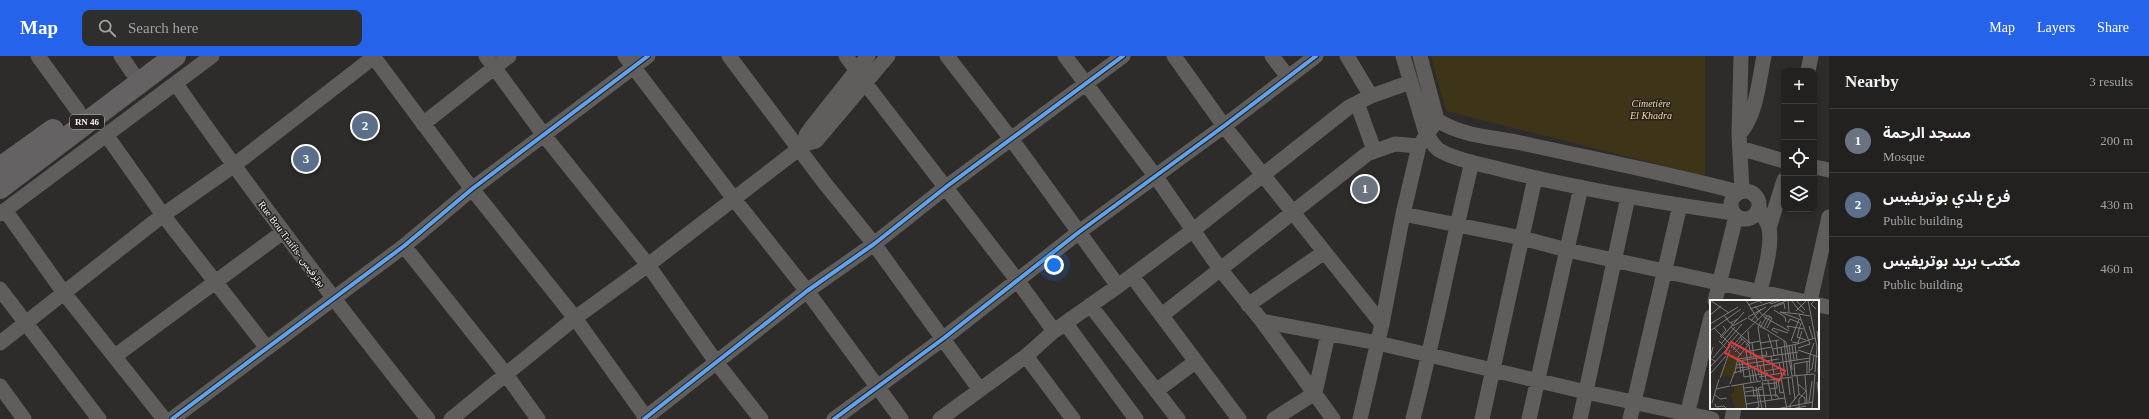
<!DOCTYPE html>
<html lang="en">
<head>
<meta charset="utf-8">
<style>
  :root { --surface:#222120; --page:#2e2e2d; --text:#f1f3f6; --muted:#a2a3a5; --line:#3f3e3e; --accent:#2563eb }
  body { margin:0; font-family:"Times New Roman","Noto Sans Arabic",serif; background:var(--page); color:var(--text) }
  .controls { position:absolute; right:12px; top:12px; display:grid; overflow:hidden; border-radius:8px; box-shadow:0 2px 6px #0003 }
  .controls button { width:36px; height:36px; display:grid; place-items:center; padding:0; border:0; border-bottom:1px solid var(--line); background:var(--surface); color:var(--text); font:20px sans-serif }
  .you { position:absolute; left:1054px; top:209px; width:14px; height:14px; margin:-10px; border:3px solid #fff; border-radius:50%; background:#1a73e8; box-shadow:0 0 0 6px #1a73e833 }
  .badge { display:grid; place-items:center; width:26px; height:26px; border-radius:50%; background:var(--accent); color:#fff; font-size:13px; font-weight:700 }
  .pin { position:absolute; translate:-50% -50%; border:2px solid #fff; box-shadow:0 1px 4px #0006 }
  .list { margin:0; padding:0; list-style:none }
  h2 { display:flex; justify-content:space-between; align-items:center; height:52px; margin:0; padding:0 16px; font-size:17px }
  h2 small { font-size:13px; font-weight:400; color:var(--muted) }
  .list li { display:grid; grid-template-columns:26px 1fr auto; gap:12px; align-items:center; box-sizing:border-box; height:64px; padding:0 16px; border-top:1px solid var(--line) }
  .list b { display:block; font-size:15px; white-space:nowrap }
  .list p { margin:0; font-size:13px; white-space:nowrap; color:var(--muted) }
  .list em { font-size:13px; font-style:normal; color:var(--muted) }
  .icon { flex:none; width:22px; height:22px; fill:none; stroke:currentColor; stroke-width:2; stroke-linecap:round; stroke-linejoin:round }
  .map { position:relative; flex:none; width:1829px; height:363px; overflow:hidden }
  header { display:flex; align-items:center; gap:24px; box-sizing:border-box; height:56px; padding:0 20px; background:var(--accent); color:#fff }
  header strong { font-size:19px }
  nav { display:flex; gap:22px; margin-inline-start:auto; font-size:14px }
  .search { width:280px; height:36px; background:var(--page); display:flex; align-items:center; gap:10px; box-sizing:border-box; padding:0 14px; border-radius:8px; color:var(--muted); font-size:15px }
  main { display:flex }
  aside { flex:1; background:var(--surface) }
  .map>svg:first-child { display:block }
  .green { fill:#3e3519 }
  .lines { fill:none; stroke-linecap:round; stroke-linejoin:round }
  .minor { stroke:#5f5e5d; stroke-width:15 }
  .highway { stroke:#646262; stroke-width:22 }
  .cycleway-casing { stroke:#262120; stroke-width:6 }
  .cycleway { stroke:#60a3ed; stroke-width:4 }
  .labels { text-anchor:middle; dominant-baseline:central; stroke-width:3; stroke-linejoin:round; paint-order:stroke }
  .shield { fill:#262120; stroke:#b6b3b2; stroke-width:1 }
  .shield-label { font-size:9px; font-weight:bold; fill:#f4f1f0 }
  .park-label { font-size:10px; font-style:italic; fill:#f0da99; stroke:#262120 }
  .street-label { font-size:10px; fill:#f4f1f0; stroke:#262120 }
  .inset-road { fill:none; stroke:#7d7b7a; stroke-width:1 }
  .view { fill:#d93c3c; fill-opacity:0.15; stroke:#d93c3c; stroke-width:2 }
  .inset-edge { fill:none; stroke:#f4f1f0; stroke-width:2 }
</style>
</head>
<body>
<header>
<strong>Map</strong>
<div class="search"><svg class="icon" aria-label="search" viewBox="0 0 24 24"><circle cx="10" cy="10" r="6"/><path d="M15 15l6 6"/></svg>Search here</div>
<nav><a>Map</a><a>Layers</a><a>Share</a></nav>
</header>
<main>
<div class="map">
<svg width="1829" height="363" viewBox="0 0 1829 363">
  <rect width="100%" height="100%" fill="#2e2c2b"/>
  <path class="green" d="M1431,0H1705V120L1446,55Z"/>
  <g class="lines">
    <path class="minor" d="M38,0L78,55
      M121,0L132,16
      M373,0L472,133L575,262L647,363
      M486,0L543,78L648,209L716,306L761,363
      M625,0L734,143L807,235L901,363
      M729,0L823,125L874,188L980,334
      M846,0L856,14
      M947,0L1012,84L1118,230
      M1065,0L1156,121L1220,213L1262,265L1333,363
      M1174,0L1224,70L1382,268
      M1272,0L1288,21
      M1347,0L1371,40
      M1403,0L1426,77C1430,83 1433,90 1439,94C1455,104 1484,109 1503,114C1579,133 1656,146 1733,157
      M1420,0L1437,64
      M1741,0L1739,78L1742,135
      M1808,15L1811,0
      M865,27L1017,224L1054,275
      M176,28C256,143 341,253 428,363
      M1357,47L1374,94
      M1437,64C1461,80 1493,81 1521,87C1593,103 1666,117 1738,136
      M423,68L509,0
      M1742,75C1757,55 1759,24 1764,0
      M107,80L163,159L267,292
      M805,88L806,79L811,72L868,0
      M1740,92L1784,105
      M1814,111L1829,114
      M1731 149a14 14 0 1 1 28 0a14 14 0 1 1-28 0Z
      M5,154L64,237L164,363
      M0,158L212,0
      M1403,158L1522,182L1567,194L1802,245
      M1769,172L1784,124
      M404,190L505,317L538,363
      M1132,220L1239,363
      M0,233L99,363
      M1758,244C1762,224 1773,192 1769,172C1767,165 1763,159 1759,153
      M1715,245L1736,160
      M1810,245L1829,161
      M1090,249L1178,363
      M1248,249L1323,197
      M1818,249L1829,251
      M1162,259L1367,98L1395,88L1419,90
      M1262,265L1378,287L1586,336L1712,363
      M1066,268L1136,363
      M0,287L163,159L233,110L375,0
      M115,300L283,176
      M1026,300L1073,363
      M0,330L24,363
      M1156,335L1195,306
      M172,363L404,190L472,133L648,0
      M451,363L575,262L648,209L805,88L816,85L888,0
      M644,363L807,235L874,188L946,131L1123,0
      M834,363L944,282L1079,176L1224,70L1316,0
      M940,363L1026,300L1054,275L1118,230L1192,175L1349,51L1371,40L1411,26
      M1274,363L1315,337L1328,278
      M1360,363L1382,268L1403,158L1419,90L1437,64
      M1413,363C1435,278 1451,191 1472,106
      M1482,363L1535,122
      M1529,363L1581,131
      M1580,363L1628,141
      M1630,363L1680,149
      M1686,363L1711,261
      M1732,363L1734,352"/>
    <path class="highway" d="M0,112L53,74
      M0,132L175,0"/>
    <defs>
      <path id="cycleway" d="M172,363L404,190L472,133L648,0
        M644,363L807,235L874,188L946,131L1123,0
        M834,363L944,282L1079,176L1224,70L1316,0"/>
    </defs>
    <use href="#cycleway" class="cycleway-casing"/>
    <use href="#cycleway" class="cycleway"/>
  </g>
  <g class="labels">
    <rect class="shield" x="70" y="59" width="34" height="14" rx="3"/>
    <g class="shield-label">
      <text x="87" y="66">RN 46</text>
    </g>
    <g class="park-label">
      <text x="1651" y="47">Cimetière<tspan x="1651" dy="12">El Khadra</tspan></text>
    </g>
    <g class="street-label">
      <text transform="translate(292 188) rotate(53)">Rue Bou Traifis- بوترفيس</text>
    </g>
  </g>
  <g transform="translate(1710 244)">
    <rect width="109" height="109" fill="#2e2c2b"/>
    <path d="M21,51L28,57L23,77L11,76ZM33,85L37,109H26L20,94L24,92V86Z" fill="#3e3519"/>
    <path class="inset-road" d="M0,0L19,13M5,0H18M36,0L48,20M78,0L79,12M81,0L88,9L86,11M86,0L95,10M98,0L107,47L105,72M105,0L101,4L106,9M60,2L61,4L72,0M38,5L49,1L52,3M45,6L54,17L79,31M64,7L74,3L75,9M40,9L67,0M64,10L75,17L76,22M94,13L88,9L97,0M89,14L70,12L91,20M0,15L11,6M14,15L20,23L28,19M38,17L56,7M38,18L76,42L79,59M41,21L51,9M51,21L48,27L56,80M21,22L23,26L37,18M78,23L80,19L90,23M91,23L87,37L96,40M0,24L28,7M99,26L103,39M21,27L40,43M4,28L31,55M50,28L57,16L54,14M57,28L62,18L60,17M53,29L60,16H57M79,29L77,26L94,29M0,31L31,9M107,31L109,45M68,33L62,30L63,28L78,33M58,34L62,47M31,36L61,7L78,0M10,37L16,30L13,26M30,37L39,45L41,57M11,38L34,12M66,40L68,55M9,41L18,50M74,41L78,76M81,41L89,19M82,42L88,43L92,31M42,43L44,57M50,43L69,40M11,44L25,27M100,44L89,14L100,16M18,45L29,33M36,45L39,42L38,31M79,45L82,70M82,45L84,60M85,45L87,60M3,47L0,58L6,62M71,47L75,76M21,48L32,35M88,48L100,44M63,49L87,44L105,38M23,50L32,39M88,50L109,57M36,51L41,82M25,52L35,41M35,52L62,47L64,55M61,56L64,75M46,57L49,75M3,58L32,24M28,59L57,55L56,51M79,59L82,76M28,61L88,52M29,61L31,73M32,61L34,77L58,73M69,62L72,77M27,65L69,59M50,65L52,80M0,67L20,46M26,68L38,67M44,68L47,81M42,69L44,81M100,70L102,69L104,56M55,71L71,68M25,72L28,57L40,43L50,41M108,72L109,57M1,73L16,56M24,73L47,66L100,58M99,73L100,55L104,43M97,74V61M95,75L97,103M82,76L104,74M85,76L84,64L100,61M87,76L89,94L95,98V103M49,77L72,73M78,77L80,95M82,77L85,99M10,78L20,50M71,78L77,109M68,79L70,93L74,92M64,80L66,97M52,81L82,77M58,81L62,100M52,82L56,109M107,82L109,98M20,84L25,71M33,84L37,109M52,84L66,83M88,84L96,91L89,99V109M21,86L51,81M34,88L43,87L44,97M6,89L20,86M60,89L67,88L66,79M35,92L53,89M5,95L10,99L17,98M35,96L67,95L69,99M48,102L75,98M99,102L102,81M2,103L9,79M5,104L6,107L14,106L17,109M36,104L48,102M44,109L49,107L46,87M52,109L48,88L52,87M66,109L103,102M80,109V105L89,94M81,109L96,106M102,109L105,74"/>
    <path class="view" d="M21,42L75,71L69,81L15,53Z"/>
    <rect width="109" height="109" class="inset-edge"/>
  </g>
</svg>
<div class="controls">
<button>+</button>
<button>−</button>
<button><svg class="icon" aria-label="locate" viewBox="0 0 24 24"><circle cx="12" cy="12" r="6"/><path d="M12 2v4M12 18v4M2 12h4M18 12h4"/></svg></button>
<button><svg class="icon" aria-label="layers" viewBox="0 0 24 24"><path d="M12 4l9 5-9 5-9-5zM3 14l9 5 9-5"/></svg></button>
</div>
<div class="you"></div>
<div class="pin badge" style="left:1365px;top:133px;background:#6b7280">1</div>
<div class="pin badge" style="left:365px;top:70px;background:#5c6f8a">2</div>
<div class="pin badge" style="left:306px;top:103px;background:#5c6f8a">3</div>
</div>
<aside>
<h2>Nearby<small>3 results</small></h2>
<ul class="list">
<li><span class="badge" style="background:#6b7280">1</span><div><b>مسجد الرحمة</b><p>Mosque</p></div><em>200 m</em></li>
<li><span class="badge" style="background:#5c6f8a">2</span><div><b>فرع بلدي بوتريفيس</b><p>Public building</p></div><em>430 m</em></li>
<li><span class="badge" style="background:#5c6f8a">3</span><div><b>مكتب بريد بوتريفيس</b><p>Public building</p></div><em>460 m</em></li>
</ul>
</aside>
</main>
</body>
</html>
